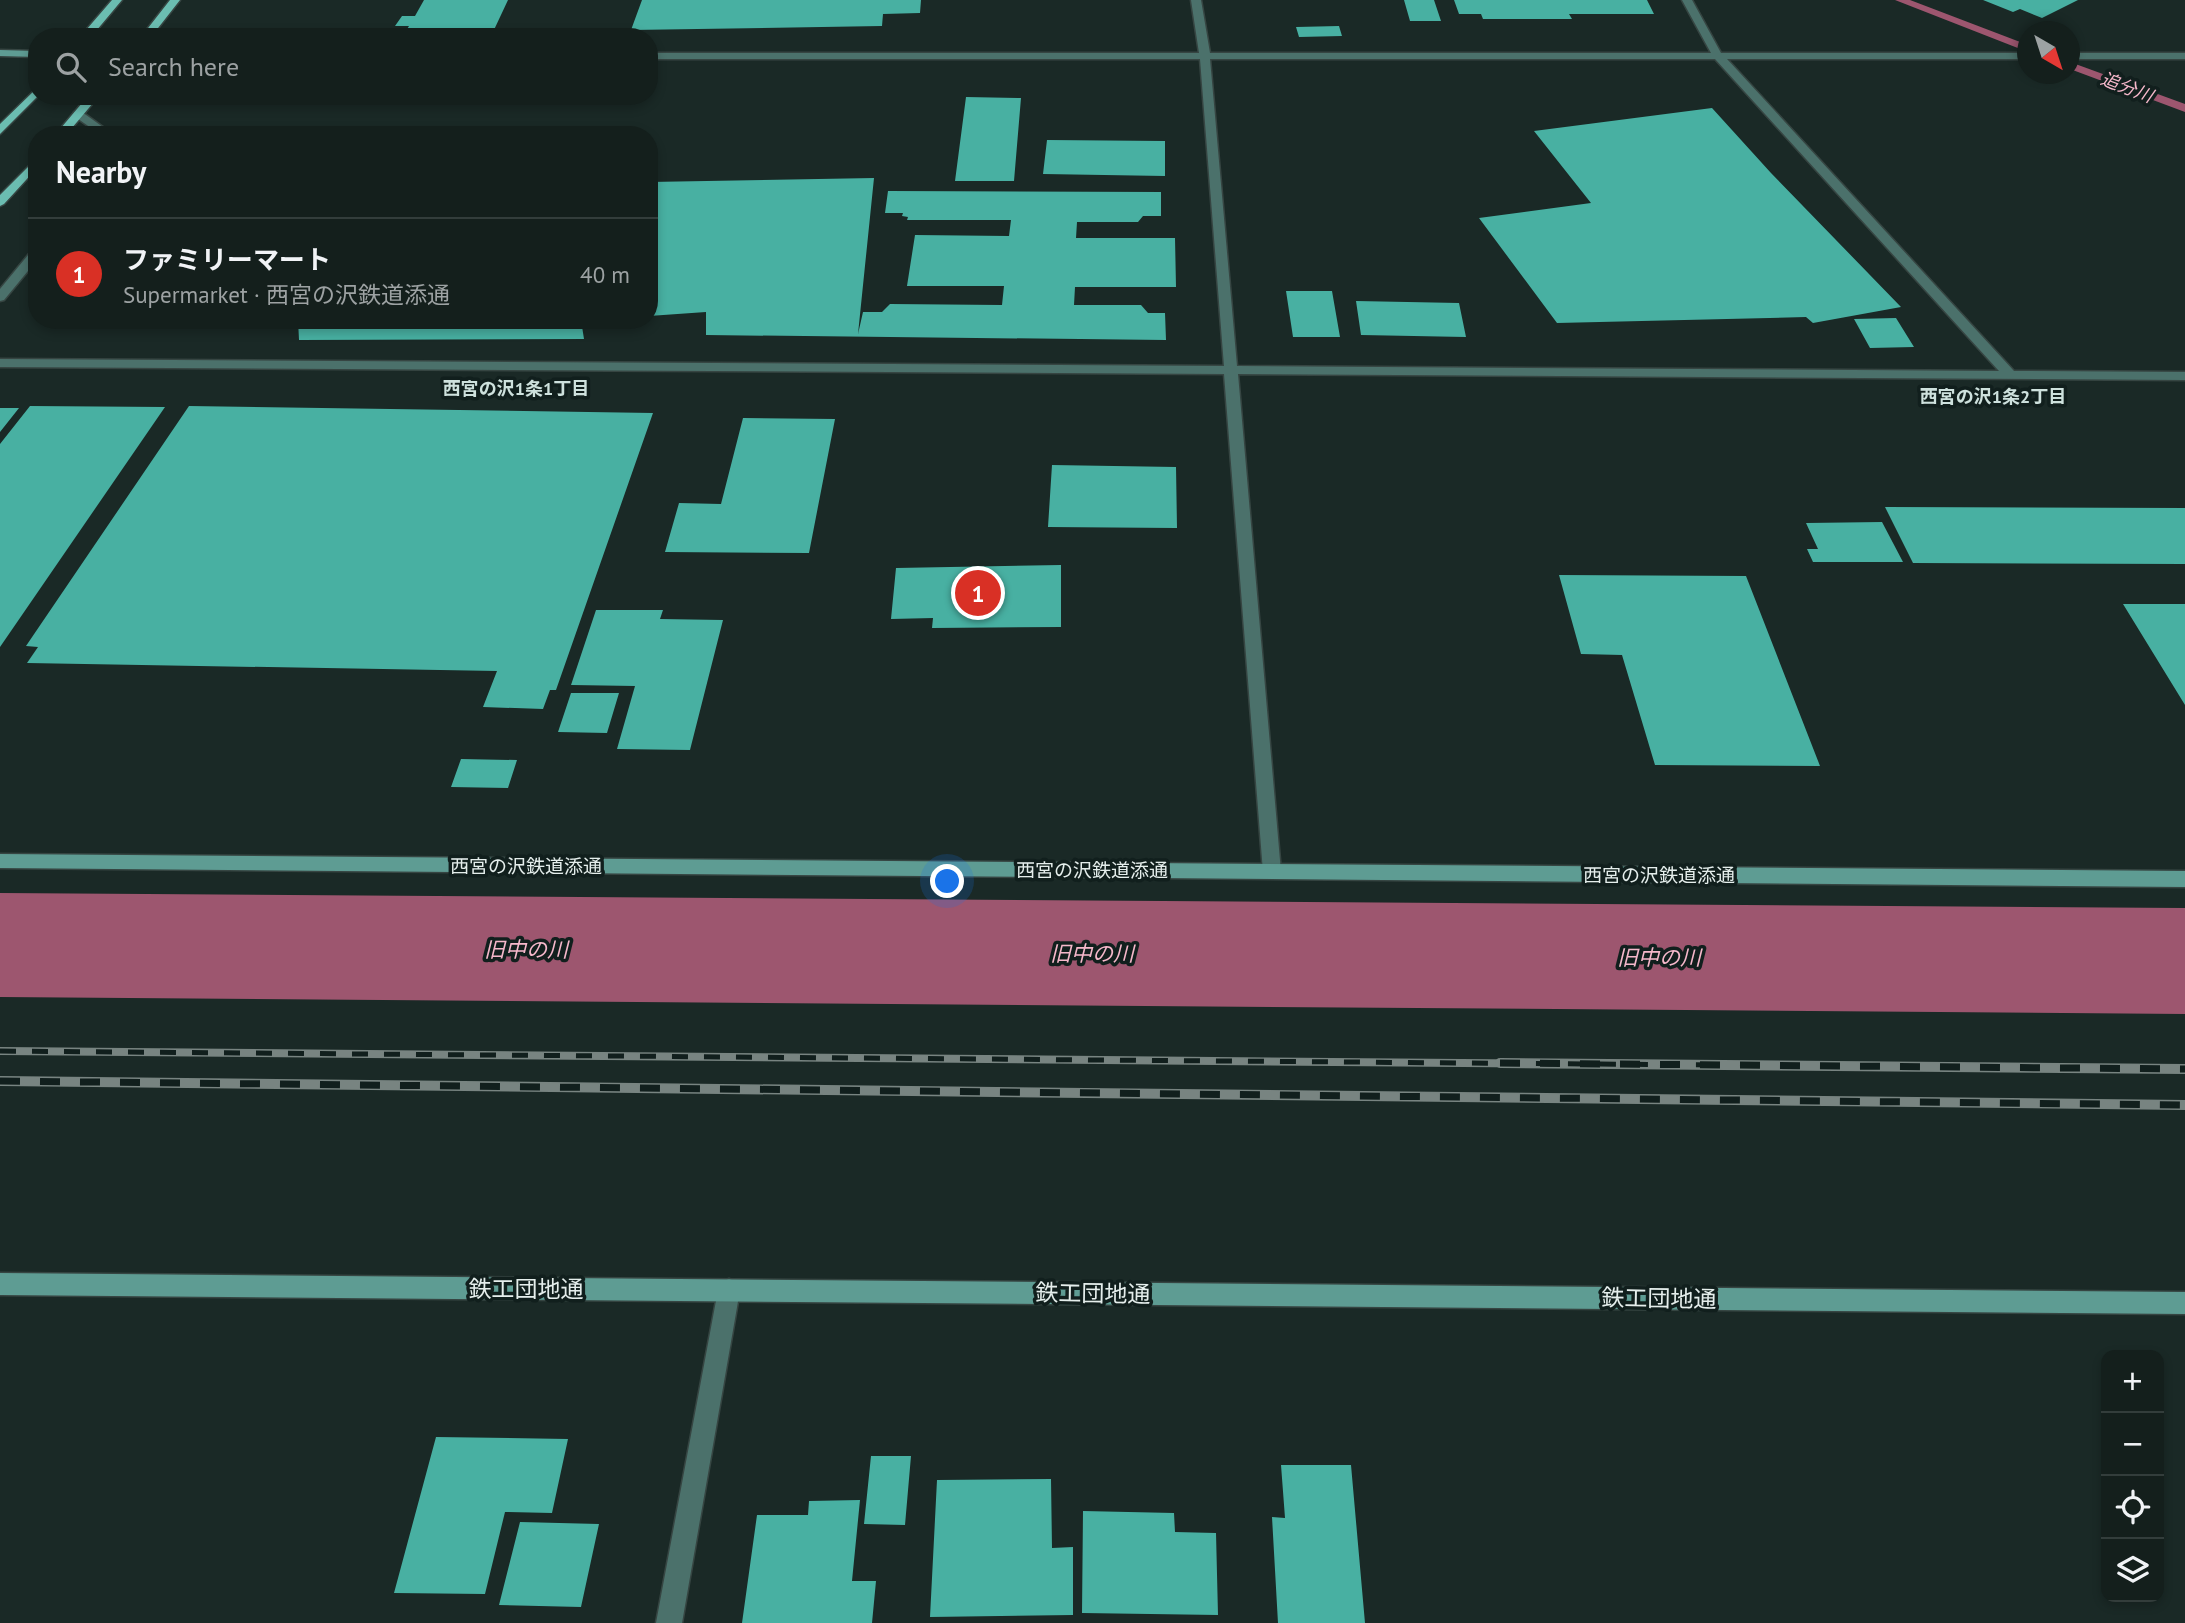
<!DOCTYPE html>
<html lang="en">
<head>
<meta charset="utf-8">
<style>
  :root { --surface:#141f1c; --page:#212c29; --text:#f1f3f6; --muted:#9da2a3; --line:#333d3b; --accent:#d93025 }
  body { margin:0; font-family:"PT Sans","Noto Sans JP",sans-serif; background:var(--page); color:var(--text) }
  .controls { position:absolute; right:21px; bottom:21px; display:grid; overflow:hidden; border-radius:14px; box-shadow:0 4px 10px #0003 }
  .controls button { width:63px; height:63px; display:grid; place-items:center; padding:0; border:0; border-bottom:2px solid var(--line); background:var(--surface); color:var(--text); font:35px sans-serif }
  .compass { position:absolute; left:2017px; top:21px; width:63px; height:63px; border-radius:50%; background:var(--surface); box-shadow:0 4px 10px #0003; rotate:141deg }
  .you { position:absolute; left:948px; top:882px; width:24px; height:24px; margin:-18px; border:5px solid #fff; border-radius:50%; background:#1a73e8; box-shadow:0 0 0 10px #1a73e833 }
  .badge { display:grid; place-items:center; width:46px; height:46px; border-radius:50%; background:var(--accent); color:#fff; font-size:23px; font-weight:700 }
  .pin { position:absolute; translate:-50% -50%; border:4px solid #fff; box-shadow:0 2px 7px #0006 }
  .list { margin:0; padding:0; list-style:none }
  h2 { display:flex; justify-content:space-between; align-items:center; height:91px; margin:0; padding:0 28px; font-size:30px }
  h2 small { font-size:23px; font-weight:400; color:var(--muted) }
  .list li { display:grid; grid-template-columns:46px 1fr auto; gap:21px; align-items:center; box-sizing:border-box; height:112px; padding:0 28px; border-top:2px solid var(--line) }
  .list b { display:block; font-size:26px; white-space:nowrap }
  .list p { margin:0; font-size:23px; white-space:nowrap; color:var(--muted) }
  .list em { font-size:23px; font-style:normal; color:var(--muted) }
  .icon { flex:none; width:38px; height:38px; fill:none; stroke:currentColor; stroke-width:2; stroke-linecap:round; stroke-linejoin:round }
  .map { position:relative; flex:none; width:2185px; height:1623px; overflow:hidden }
  .search { position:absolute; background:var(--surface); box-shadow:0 4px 10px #0003; left:28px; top:28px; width:630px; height:77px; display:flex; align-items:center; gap:18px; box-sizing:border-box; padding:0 24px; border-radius:28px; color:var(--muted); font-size:26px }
  .panel { position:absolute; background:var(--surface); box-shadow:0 4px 10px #0003; left:28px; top:126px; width:630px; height:203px; border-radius:28px }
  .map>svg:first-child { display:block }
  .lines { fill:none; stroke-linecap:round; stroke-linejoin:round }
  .stream { fill:#9d566f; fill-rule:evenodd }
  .river { fill:#9d566f; fill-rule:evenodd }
  .building { fill:#48b0a2 }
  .street-casing { stroke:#364542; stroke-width:3 }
  .secondary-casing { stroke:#364542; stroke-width:3 }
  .primary-casing { stroke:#364542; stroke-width:3 }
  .street { fill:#4b716b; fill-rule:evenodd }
  .secondary { fill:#5e9c93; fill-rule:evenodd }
  .primary { fill:#6bbdb1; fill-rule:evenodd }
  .rail-far1-casing { stroke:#788481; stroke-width:8 }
  .rail-casing { stroke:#788481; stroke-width:10 }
  .rail-far1 { stroke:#111f1d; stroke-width:5; stroke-dasharray:16; stroke-linecap:butt }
  .rail { stroke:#111f1d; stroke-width:7; stroke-dasharray:20; stroke-linecap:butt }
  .labels { text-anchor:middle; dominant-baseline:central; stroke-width:7; stroke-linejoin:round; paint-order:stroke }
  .far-water-label { font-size:18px; font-style:italic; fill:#f6b8cb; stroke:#111f1d }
  .far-neighbourhood-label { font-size:18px; font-weight:bold; fill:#cee1dd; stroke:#111f1d }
  .street-label { font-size:19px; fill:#e5eeec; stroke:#111f1d }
  .water-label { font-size:21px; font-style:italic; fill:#f6b8cb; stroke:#111f1d }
  .near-street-label { font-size:23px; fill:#e5eeec; stroke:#111f1d }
</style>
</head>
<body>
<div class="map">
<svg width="2185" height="1623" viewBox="0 0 2185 1623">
  <rect width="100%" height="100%" fill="#1a2926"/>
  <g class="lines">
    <path class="stream" d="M1895,0H1910L2028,45V52Z
      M2070,62L2185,104V112L2070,69Z"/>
    <path class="river" d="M0,893L2185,908V1014L0,997Z"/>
  </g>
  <path class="building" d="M424,0H508L493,32L404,34L409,26H395L402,16H415Z
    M642,0H921L920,13L883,14L882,26L631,30Z
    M1404,0H1434L1441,21H1410Z
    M1454,0H1647L1654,14H1569L1572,19H1483L1481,14H1459Z
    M1983,0H2078L2042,18L2020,9L2013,12Z
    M1339,26L1342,36L1299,37L1296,27Z
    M966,97L1021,98L1014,181H955Z
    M1712,108L1771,173L1901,307L1813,323L1806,317L1557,323L1479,218L1591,203L1534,131Z
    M1047,140L1165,141V176L1043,174Z
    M874,178L858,334L863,312H882L890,304L1002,305L1004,286H907L915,235L1009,236L1011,220H907L908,217L902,216L903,213H885L888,191L1161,192V216H1143L1138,222H1077L1076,238H1175L1176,287H1075L1074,305H1141L1148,313H1165L1166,340L706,335V312L649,316V182Z
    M1286,291H1332L1340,337H1293Z
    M1356,301L1459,303L1466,337L1361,335Z
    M1896,318L1914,347L1870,348L1854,319Z
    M298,320H581L584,339L299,340Z
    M30,406L165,407L0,647V444Z
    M189,406L653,413L556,690H550L543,709L483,707L497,671L27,663L38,647L26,646Z
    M0,408H19L0,432Z
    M743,418L835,419L809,553L665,552L679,503L721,504Z
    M1052,465L1176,467L1177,528L1048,527Z
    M1885,507L2185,508V564L1913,563Z
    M1882,522L1903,562H1813L1807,549H1818L1806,523Z
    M1061,565V627L932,628L933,618L891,619L896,568Z
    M1559,575L1746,576L1820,766L1655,765L1622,655L1581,654Z
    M2123,604H2185V705Z
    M596,610H663L660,619L723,620L690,750L617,749L635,686L571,685Z
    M571,693H619L607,733L558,732Z
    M461,759L517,760L508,788L451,787Z
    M436,1437L568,1439L552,1513L505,1512L485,1594L394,1593Z
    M871,1456H911L905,1525L864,1524Z
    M1281,1465H1351L1365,1623H1278L1272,1517L1285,1518Z
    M1051,1479L1052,1548L1073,1547V1615L930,1617L937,1480Z
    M860,1500L852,1581H876L872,1623H742L757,1515H808L809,1501Z
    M1083,1511L1174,1513L1175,1532L1216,1533L1218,1615L1082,1613Z
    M520,1522L599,1524L581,1607L499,1605Z"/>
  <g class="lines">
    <defs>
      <path id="street" d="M1191,0H1201L1210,53H1711L1682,0H1692L1721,53H2028V59H1727L2014,371L2185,372V380L1238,374L1281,872L1278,877H1266L1263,872L1224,374L0,367V359L1224,366L1200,59H649V53H1199ZM1210,59H1715L1999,371L1237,366Z
        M2070,53H2185V59H2070Z
        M74,112H82L114,135H101L74,116Z
        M37,248V260L4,300L0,301V289L33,249Z
        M729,1279L737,1282L740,1290L682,1623H656L718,1290L721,1282Z"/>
      <path id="secondary" d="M0,50L37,51V57L0,56Z
        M0,854L2185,871V887L0,868Z
        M0,1273L2185,1292V1314L0,1295Z"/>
      <path id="primary" d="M112,0H122L91,37H80Z
        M170,0H180L151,37H141Z
        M37,88L38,96L0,134V124Z
        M88,96H99L66,135H55Z
        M37,158V168L4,204L0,206V195Z"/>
    </defs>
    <use href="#street" class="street-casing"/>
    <use href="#secondary" class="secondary-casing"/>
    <use href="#primary" class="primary-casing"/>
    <use href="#street" class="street"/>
    <use href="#secondary" class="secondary"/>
    <use href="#primary" class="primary"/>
    <defs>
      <path id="rail-far1" d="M0,1051L1712,1065"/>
      <path id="rail" d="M1500,1063L2185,1069
        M0,1081L2185,1105"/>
    </defs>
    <use href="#rail-far1" class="rail-far1-casing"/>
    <use href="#rail" class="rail-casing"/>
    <use href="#rail-far1" class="rail-far1"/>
    <use href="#rail" class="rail"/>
  </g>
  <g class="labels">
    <g class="far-water-label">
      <text transform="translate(2127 87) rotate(21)">追分川</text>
    </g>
    <g class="far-neighbourhood-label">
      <text x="516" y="388">西宮の沢1条1丁目</text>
      <text x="1993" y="396">西宮の沢1条2丁目</text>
    </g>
    <g class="street-label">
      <text x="526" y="866">西宮の沢鉄道添通</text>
      <text x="1092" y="870">西宮の沢鉄道添通</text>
      <text x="1659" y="875">西宮の沢鉄道添通</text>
    </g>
    <g class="water-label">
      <text x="526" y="949">旧中の川</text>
      <text x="1092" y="953">旧中の川</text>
      <text x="1659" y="957">旧中の川</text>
    </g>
    <g class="near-street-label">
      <text x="526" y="1288">鉄工団地通</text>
      <text transform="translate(1093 1293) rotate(1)">鉄工団地通</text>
      <text transform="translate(1659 1298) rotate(1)">鉄工団地通</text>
    </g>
  </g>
</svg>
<div class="controls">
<button>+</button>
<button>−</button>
<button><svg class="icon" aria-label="locate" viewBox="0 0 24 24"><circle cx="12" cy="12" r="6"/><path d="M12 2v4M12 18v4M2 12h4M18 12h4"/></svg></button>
<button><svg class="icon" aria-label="layers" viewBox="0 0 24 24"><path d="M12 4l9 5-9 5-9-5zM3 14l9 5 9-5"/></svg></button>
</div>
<svg class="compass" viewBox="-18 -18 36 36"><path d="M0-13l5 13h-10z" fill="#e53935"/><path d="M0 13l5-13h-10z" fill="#9da2a3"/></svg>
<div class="you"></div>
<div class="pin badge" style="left:978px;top:593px">1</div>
<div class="search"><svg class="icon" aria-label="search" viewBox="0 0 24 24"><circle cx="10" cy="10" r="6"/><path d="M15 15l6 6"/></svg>Search here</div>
<section class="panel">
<h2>Nearby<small></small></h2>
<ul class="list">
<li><span class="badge">1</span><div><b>ファミリーマート</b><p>Supermarket · 西宮の沢鉄道添通</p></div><em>40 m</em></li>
</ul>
</section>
</div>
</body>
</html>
